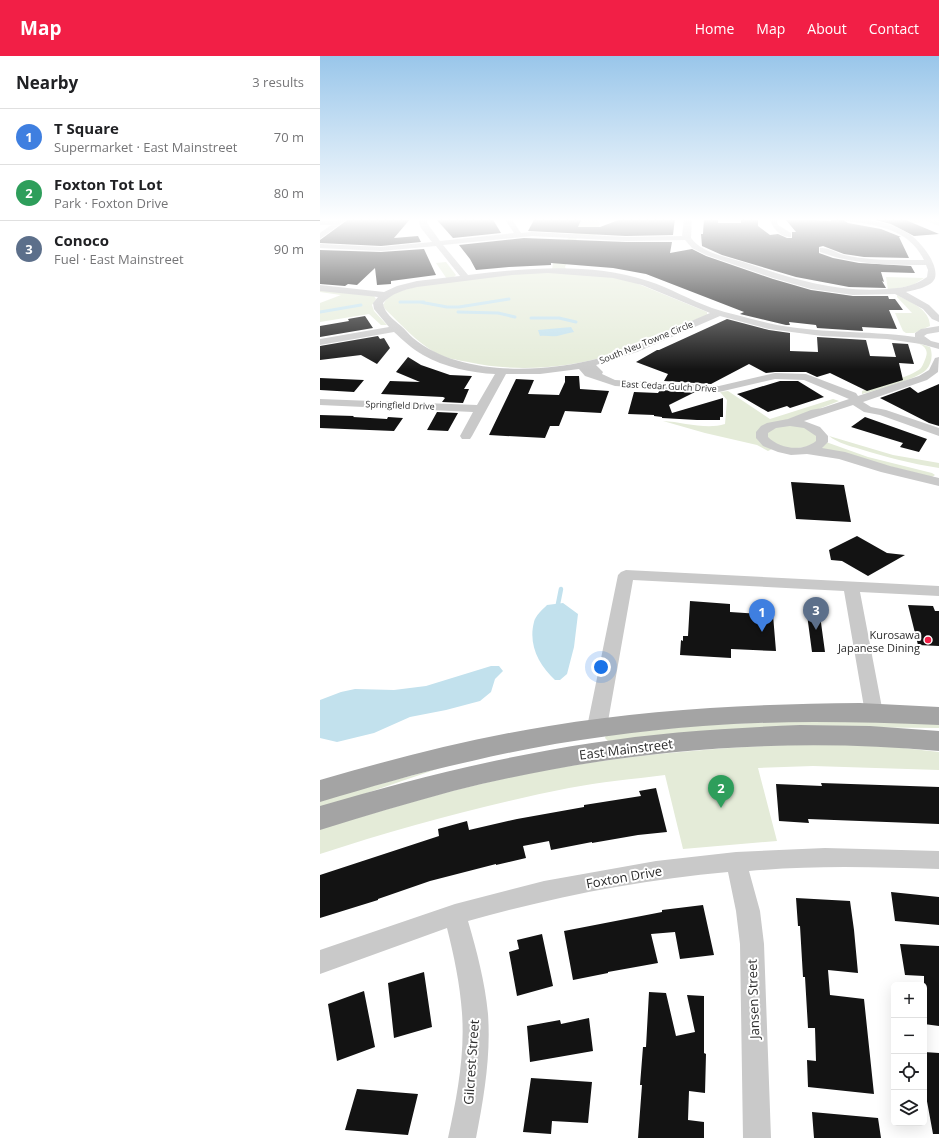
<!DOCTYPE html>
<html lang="en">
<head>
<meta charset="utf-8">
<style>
  :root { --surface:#fff; --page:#f2f2f2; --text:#202124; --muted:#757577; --line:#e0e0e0; --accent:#f21f46 }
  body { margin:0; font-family:"Open Sans",sans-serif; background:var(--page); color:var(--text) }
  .controls { position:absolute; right:12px; bottom:12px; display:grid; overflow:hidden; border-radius:6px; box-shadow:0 4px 16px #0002 }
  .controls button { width:36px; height:36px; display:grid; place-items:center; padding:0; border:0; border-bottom:1px solid var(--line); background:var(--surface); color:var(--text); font:20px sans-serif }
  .you { position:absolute; left:281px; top:611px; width:14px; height:14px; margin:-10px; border:3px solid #fff; border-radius:50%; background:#1a73e8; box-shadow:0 0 0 6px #1a73e833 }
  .badge { display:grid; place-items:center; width:26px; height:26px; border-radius:50%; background:var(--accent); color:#fff; font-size:13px; font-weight:700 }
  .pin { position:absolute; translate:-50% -33px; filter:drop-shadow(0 1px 2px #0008) }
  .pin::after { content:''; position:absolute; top:21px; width:14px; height:12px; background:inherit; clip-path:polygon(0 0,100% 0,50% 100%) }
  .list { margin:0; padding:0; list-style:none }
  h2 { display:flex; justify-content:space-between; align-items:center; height:52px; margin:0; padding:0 16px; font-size:17px }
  h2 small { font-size:13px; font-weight:400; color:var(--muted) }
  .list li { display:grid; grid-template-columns:26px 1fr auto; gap:12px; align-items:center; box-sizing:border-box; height:56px; padding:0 16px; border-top:1px solid var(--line) }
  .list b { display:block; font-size:15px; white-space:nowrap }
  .list p { margin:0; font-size:13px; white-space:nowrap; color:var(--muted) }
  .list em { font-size:13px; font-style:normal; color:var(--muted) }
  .icon { flex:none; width:22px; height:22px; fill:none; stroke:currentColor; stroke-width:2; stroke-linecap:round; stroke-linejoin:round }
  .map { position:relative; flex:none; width:619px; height:1082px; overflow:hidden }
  header { display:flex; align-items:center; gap:24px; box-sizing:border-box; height:56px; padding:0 20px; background:var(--accent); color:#fff }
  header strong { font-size:19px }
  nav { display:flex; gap:22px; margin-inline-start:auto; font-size:14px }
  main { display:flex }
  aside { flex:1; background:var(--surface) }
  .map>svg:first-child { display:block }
  .green { fill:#e4ebd8 }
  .water { fill:#c2e1ed }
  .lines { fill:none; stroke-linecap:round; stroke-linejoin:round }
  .stream-far1 { stroke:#c2e1ed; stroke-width:3 }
  .stream { stroke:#c2e1ed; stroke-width:4.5 }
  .building { fill:#131313 }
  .minor { fill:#c9c9c9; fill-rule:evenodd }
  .primary { fill:#a4a4a4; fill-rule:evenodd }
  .poi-dot { fill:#f21f46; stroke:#fff; stroke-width:1.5 }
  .labels { text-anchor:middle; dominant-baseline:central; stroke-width:4; stroke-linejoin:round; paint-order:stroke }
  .far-street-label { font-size:9px; fill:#2c2c2c; stroke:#fff }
  .poi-label { font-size:11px; fill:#2c2c2c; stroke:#fff; text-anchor:end }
  .near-street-label { font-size:13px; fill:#2c2c2c; stroke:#fff }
</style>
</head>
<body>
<header>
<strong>Map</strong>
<nav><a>Home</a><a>Map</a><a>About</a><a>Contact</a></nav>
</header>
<main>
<aside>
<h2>Nearby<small>3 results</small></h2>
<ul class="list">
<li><span class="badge" style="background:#3f7fe0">1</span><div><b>T Square</b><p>Supermarket · East Mainstreet</p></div><em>70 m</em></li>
<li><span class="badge" style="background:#2e9e5b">2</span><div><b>Foxton Tot Lot</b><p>Park · Foxton Drive</p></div><em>80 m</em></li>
<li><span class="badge" style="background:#5c6f8a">3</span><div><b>Conoco</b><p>Fuel · East Mainstreet</p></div><em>90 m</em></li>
</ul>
</aside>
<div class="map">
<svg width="619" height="1082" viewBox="0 0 619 1082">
  <rect width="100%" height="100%" fill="#fff"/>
  <path class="green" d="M262,162H275L280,168L275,180L257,182L245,211L246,213H232L236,193L256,176Z
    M578,162H619V170L606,165L573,172L559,168Z
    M126,206L136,219L133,222L127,223L116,207Z
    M213,216L273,218L311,225L387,256V259L287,300C242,313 193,316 148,306C137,304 125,302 116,297C96,286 81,268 65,253L63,249L67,242L77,236L102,229Z
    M566,221L604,222L593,229L568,234Z
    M0,234L54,240L56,243L52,249L54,255L67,269H61L49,258L0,266V247L21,239L0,236Z
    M577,239C590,246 610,253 610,270L594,277H586L583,275L575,257H592L577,241Z
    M588,284L610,291C613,298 612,308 606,314C597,323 555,335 542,338V335C555,330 592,321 601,312C603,309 605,304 606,301C610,289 596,287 588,284Z
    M408,335L450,363L513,343L519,345L478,361L443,370L452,393L448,395L437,389L385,377L343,365C363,366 386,374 405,368L407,344L400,336Z
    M476,368L495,375L499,383L492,390L470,393L449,386L446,375L449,372Z
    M509,380L573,399L619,407V412C592,408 566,401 540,393C530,390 518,387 509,380Z
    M506,386L548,401L612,417L615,419L612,421L501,393Z
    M501,664L619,668V672L511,671L288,685L285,682L286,679L384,669Z
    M486,688L557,689L619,696V714L493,710L438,712L457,785L363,793L345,719C313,723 280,726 249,732C164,749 82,771 0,798V773C59,756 118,737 178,724C279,701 382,692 486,688Z
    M120,712L0,753V744Z"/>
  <path class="water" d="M251,271L254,276C247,277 243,279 237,280C231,281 226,279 220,280L218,274Z
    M243,547L258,558L254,591L247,618L240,624H235C219,609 208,589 214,566C215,560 223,553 227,549Z
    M171,610H179L183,615L175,623L171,636L160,645L126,654L90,661L54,677L17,686L0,682V644L21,636L35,633L74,634L106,630Z"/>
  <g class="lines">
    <path class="stream-far1" d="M80,246H104
      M100,246L127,251H139L189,243
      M0,256L41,249
      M138,256L178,257L195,261
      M211,262H239L256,266"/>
    <path class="stream" d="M237,553L241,533"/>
  </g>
  <path class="building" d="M30,162H91L74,182L98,180L101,186L61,190L0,187V184Z
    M131,162H172L181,177L133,182L116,163Z
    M215,162H262L258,171H280L304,162H355L353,179L306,180L208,175Z
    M384,162H398V167H421V162H438V170L450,179L458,178L467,182H472V176H476L466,164H475V163L511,165L512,162H520L528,167L561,173L581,181H579L589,202L544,201L524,198L503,190L499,191V197L513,202L539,207L591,210L595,217L561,216L564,226L562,225L566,232L529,231L476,221L402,199L382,190L381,178H383Z
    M548,162H581L619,178L594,180L571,168Z
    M204,182L306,186H352L350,197L372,193L386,200L453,223L491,234L533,240H568L569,243H575L583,254H569L577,273L542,271L543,275L497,272L496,269L469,266L470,269H466L420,258L424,256L326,218L293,212L231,207V209L189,211L156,214L150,203L139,189Z
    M104,193L116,219L71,225V228L57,229L55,212L37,229L28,228L25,230L0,228V194L61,196Z
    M45,260L53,272L0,281V270L29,265L28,263Z
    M407,263L449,274L470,277V295L498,296L497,281L546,284L550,300L576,301L572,287L588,288L594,308L579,307L583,324L547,335L510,317L497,321L486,316H455L446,317L429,308L391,328L344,325L348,318L316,306L337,294H339Z
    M58,280L60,283L64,282L70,292L57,308L41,299L0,304V290Z
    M88,301L101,309L130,319L152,320L144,333H149L143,347L122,346L125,342L123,341L61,338L70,325L100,326L76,316Z
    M245,320H259L260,333L289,335L281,357L245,355L239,370H230L225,382L169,379L196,323L214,324L208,338L239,339L245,326Z
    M0,322L44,324L34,336L0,334Z
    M460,325H478L504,341L470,352L467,350L448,356L417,338Z
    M619,328V370L609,367L560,342L590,331L598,337Z
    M340,334L375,336L349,349L352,357L403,342V361H400V364H377L342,362V361L334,360V359L308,358L314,336L338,337Z
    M117,356L138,357L128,375L107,374Z
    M0,359L34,360L33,361L67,363L68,361L83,362L74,375L0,372Z
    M545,361L607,383L599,396L580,391L583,387L531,371Z
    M471,426L524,429L531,466L476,463Z
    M537,480L567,497L585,499L548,520L522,505L511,504L509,494Z
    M370,545L410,548V556L453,559L456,595L411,593V602L360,599L361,584L363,585V580H368Z
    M588,549L613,550L615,555H619V590L598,589Z
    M486,551L499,552L505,596H492Z
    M501,727L619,731V768L488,763L489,767L459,765L456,728L502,730Z
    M336,732L347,776L318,779L272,787V786L231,794L229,785L203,790L206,802L176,809V808L110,825L58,843V844L0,862V819L119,780L118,773L147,765L149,774L197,763L264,751V749L321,740L319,735Z
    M571,836L619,841V869L575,865Z
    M476,842L530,845L534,874L538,917L508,914L510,939L544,943L554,1038L488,1031L487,1004L496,1005L495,972H488L485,921H483L480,870H478Z
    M383,849L394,899L360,903L355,876L331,878L338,907L288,916V917L253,924L244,875L342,856V854Z
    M222,878L233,930L197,940L189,896L199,893L197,884Z
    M580,888L619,890V970L604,968V920L585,919Z
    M104,916L112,971L74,982L68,927Z
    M44,935L55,991L17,1005L8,948Z
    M329,936L346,937L356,980L375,976L367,939L384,940V997L386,998L385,1037L369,1035L368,1064L384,1066V1082H318L322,1029H320L323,991H326Z
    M269,962L273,995L210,1006L207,970L240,964L241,968Z
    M604,996L619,997V1078H613L604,1029Z
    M211,1022L272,1026L268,1067L232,1065L231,1078L203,1076Z
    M37,1033L98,1038L88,1079L25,1074Z
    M492,1056L558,1062L561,1082H494Z"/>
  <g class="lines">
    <path class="minor" d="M21,162H29L0,183V177L11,169H0V165H17Z
      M101,162H108L107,167L120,185L194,177L184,162H191L201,177L212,176L306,181L362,180L364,162H372L371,182C382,197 406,201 423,206C470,222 516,237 566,233C581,232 595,230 607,221L608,214L606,209C569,209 535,209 500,196V192C508,191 517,197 524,199C550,205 577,204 604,204C591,178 569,172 542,167C535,166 526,166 521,162C543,162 566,165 586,176C598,182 619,207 615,222C612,231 594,234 586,236L609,249L619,259V266L612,263L603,253L575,238L533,239L491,233L453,222L386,199L372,192L365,184L306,185L212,180L123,189L148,219C208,212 270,206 328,225C350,232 370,244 392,252C410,258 429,262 448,267C496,278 546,274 595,281V277L601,273L619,270V276L607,278L604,280L611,285L619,287V293L601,288L567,283L502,280L449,273L400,260L317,296L276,309L283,316L282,318L295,324L399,330L455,317L486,318L536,337L538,340L599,320L609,314L615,302L619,301L618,316L607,324L543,346L551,351L566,354L619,372V380L560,359L544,356L533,349L484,365L500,371L508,380V386L502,392L525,396L570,410L619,422V430L561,416L519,403L487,398L471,399L458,396L443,390L436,382V376L441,370L447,367L468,363L491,354L502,352L529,343L484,324L455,323L399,336L295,330L265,320L259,313L220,318H186L152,380L150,383H142L140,380L153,356L0,349V343L157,349L175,318C152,317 124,311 103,299C92,293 83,284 74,276L0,289V283L69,271L54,253L53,247L58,241L0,235V229L64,236L77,230L97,225L140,220L116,190L61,195L0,192V188L61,191L112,186L101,172L99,167ZM228,217L293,222L322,229L390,257C354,272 318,292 280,302C225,317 140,321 93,282C89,279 85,273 81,270C74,264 64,257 63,247C72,237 84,234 97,231L192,219ZM470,370L484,372L496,380V385C482,396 460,393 448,381V377L456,372Z
      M449,162H456L458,169L471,177V181C460,182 452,171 449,162Z
      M306,514L619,530V540L540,536L563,657L561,662L554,664L547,662L545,657L524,535L313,524L287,671L284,676L277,678L270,676L267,671L298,519L301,516Z
      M505,792L619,795V813C556,811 493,809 429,815L440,855L444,888L451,1082H423L420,888L416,855L408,816C320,824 233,841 148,865C157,896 165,926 168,958C171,1000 164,1041 156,1082H128C137,1041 145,999 142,957C140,928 134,900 127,872L0,918V894L135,848L224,825L336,805L416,796Z"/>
    <path class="primary" d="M540,647L619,651V669C540,666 461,664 383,670C305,676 228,687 152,705C101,716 50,731 0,746V724C76,702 152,682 229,670C332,653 435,648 540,647Z
      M480,669L550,670L619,675V695C456,680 292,695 133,735C89,747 44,760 0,774V750C89,724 179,701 272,687C341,676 410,672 480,669Z"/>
  </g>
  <linearGradient id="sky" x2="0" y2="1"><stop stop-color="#99c6ea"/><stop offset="0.52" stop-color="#fff"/><stop offset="1" stop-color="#fff" stop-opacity="0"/></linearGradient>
  <rect width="619" height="314" fill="url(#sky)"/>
  <circle class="poi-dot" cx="608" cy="584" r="4"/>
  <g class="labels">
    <g class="far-street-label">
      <text transform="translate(326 286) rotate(-22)">South Neu Towne Circle</text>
      <text transform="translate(349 330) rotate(3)">East Cedar Gulch Drive</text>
      <text transform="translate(80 349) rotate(2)">Springfield Drive</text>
    </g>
    <g class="poi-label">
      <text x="600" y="578">Kurosawa<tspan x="600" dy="13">Japanese Dining</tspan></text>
    </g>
    <g class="near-street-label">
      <text transform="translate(306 693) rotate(-7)">East Mainstreet</text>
      <text transform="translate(304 821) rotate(-10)">Foxton Drive</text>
      <text transform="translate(433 943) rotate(-92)">Jansen Street</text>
      <text transform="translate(151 1006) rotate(-86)">Gilcrest Street</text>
    </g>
  </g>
</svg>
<div class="controls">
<button>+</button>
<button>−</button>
<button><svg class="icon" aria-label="locate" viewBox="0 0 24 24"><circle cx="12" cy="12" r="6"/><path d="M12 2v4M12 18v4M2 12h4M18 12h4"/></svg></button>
<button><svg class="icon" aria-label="layers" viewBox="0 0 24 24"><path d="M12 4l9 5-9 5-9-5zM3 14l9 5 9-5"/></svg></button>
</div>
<div class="you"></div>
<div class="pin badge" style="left:442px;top:576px;background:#3f7fe0">1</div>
<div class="pin badge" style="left:401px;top:752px;background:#2e9e5b">2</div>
<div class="pin badge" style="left:496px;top:574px;background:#5c6f8a">3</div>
</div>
</main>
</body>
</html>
